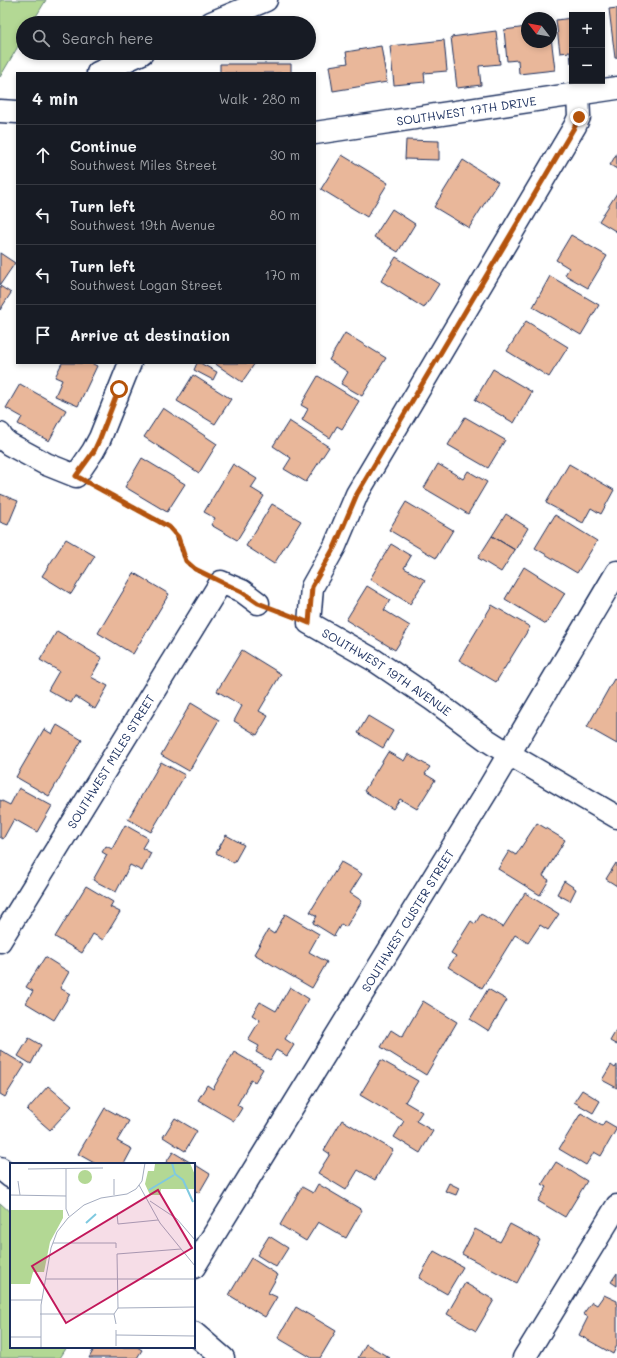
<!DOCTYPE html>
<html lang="en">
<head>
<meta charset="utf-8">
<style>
  :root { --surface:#171b24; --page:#242831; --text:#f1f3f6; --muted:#9ea1a6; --line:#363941 }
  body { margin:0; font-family:Mali,sans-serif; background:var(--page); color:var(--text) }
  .controls { position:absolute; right:12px; top:12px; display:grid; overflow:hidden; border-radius:0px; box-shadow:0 2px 6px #0003 }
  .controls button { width:36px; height:36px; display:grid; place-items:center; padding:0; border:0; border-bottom:1px solid var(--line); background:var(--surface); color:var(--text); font:20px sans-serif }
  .compass { position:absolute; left:521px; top:12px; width:36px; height:36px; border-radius:50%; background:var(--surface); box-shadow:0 2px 6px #0003; rotate:301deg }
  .stop { position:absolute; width:12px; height:12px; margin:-9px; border:3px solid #b45309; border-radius:50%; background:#fff }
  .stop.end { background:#b45309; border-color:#fff; box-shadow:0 1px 4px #0008 }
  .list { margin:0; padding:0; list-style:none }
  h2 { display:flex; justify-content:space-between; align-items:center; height:52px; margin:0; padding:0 16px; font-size:17px }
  h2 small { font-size:13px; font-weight:400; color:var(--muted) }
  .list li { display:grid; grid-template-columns:26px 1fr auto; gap:12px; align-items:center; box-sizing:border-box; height:60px; padding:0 16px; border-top:1px solid var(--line) }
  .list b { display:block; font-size:15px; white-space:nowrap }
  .list p { margin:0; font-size:13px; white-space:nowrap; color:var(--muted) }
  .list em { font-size:13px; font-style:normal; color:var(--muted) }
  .icon { flex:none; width:22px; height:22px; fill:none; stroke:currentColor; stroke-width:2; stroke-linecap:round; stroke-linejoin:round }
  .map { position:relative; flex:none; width:617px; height:1358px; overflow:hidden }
  .search { position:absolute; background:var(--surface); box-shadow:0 2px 6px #0003; left:16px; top:16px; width:300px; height:44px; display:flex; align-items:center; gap:10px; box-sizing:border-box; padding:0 14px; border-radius:22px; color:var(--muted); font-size:15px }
  .panel { position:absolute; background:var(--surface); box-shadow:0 2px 6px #0003; left:16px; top:72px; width:300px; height:292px; border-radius:0px }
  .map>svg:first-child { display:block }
  .green { fill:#b3d894; stroke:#678479 }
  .building { fill:#e9b79a; stroke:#1b2f5e }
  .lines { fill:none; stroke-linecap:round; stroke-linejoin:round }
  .minor-casing { stroke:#1b2f5e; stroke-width:25 }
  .path { stroke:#1b2f5e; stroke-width:2.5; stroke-dasharray:3 3; stroke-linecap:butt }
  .minor { stroke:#fff; stroke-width:22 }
  .route { stroke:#b45309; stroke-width:5 }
  .labels { text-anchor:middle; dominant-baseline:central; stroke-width:3; stroke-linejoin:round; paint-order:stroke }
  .street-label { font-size:12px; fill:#1b2f5e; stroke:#fff }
  .inset-river { fill:none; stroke:#7fc9e0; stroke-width:2 }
  .inset-road { fill:none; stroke:#a4acbf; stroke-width:1 }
  .view { fill:#c2185b; fill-opacity:0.15; stroke:#c2185b; stroke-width:2 }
  .inset-edge { fill:none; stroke:#1b2f5e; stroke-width:2 }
</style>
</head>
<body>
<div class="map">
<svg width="617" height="1358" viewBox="0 0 617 1358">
  <rect width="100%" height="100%" fill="#fff"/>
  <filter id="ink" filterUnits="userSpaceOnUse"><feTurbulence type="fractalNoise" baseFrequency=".025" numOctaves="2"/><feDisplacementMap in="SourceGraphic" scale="8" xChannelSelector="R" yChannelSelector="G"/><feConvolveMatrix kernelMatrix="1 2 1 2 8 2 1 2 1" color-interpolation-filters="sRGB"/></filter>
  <g filter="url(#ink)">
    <path class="green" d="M0,0H46L32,23H23V38L0,77Z
      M0,1203L11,1213V1347H67L60,1358H0Z"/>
    <path class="building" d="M617,8V58H615L609,9Z
      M572,18V63H571L570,52L560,53L556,20Z
      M527,27V42H551V37L555,70L519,74L518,60L507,61L504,30Z
      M496,31L500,64L479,66L481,85L457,88L451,37Z
      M444,40L447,71L424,73L425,82L394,85L390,46Z
      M381,46L387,82L333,91L329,66L348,63L346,52Z
      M220,64H291V73H220Z
      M406,140L439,141V160L405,159Z
      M617,153V169L610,165Z
      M342,155L388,183L367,217L321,189Z
      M463,160L498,182L469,228L434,207Z
      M617,193V232L599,221Z
      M392,209L415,224L398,252L374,237Z
      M571,235L607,256L588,288L565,275L569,268L556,260Z
      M0,253L15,263L0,285Z
      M396,257L439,284L424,308L381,281Z
      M550,276L599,305L581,335L533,307Z
      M0,286L11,293L0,310Z
      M526,321L568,347L549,377L507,351Z
      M345,333L386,358L362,396L341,384L348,372L329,360Z
      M62,363H91L97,366L78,406L55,396L62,380L55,377Z
      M197,363H200L217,372L213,380L194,370Z
      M214,363H255L242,382Z
      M493,369L532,392L514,423L475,400Z
      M193,375L231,399L215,424L177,401Z
      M318,376L359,401L342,429L337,426L330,438L302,420L308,409L301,405Z
      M20,384L66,410L49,441L18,424L22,417L6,408Z
      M163,408L217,444L199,473L144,437Z
      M465,417L505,440L488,468L448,445Z
      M289,421L329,447L306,482L284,469L291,458L273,446Z
      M142,458L185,484L167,512L125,487Z
      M233,464L257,479L251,488L264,496L237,540L211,525L215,518L204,512Z
      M438,464L463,479L468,471L487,482L468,514L424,488Z
      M569,464L614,490L601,514L591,508L583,523L546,503Z
      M0,494L18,501L8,525L0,522Z
      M406,502L453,530L436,558L389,530Z
      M272,504L301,521L274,564L246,546Z
      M506,514L528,528L515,550L492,536Z
      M555,515L597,541L577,573L535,548Z
      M492,536L515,550L501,572L478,558Z
      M66,539L95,556L71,594L42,576Z
      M391,544L411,556L404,568L425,580L410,604L370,579Z
      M524,567L565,593L546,624L505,599Z
      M134,573L169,594L133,654L98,633Z
      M367,586L390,600L384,610L410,626L395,650L346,620Z
      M492,605L530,627L496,682L459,660Z
      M57,631L102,658L91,677L108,686L95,709L75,696L71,703L48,690L59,671L40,660Z
      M242,650L281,674L259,711L268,716L257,735L234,721L242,706L217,691Z
      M614,679L617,681V744L587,727Z
      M191,703L219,720L189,771L161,755Z
      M368,716L393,731L383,748L358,733Z
      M57,725L82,740L49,796L16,777L44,729L52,734Z
      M388,752L404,761L408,754L430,767L425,774L435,780L417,809L400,799L393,809L364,791Z
      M161,762L185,775L151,832L128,819Z
      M19,788L52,806L37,832L14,819L3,839L0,837V800L10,805Z
      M537,823L565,840L543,876L549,880L540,895L498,869L509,851L516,855Z
      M125,825L148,838L142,848L151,853L142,871L130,865L116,892L93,880L107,855L102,852L106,846L112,849Z
      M226,835L244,845L234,863L216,853Z
      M341,862L362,874L350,893L362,901L346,927L341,924L334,936L313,923L317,916L310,912Z
      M616,863L617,864V886L606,879Z
      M564,881L576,889L570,901L557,894Z
      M86,886L113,902L110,907L120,912L103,940L93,934L82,953L55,937Z
      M525,893L559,914L548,930L540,925L528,943L515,935L482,988L448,967L456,956L451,953L471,921L475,924L481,914L503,927Z
      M285,914L319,934L309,952L327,962L312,988L254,954L268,930L274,934Z
      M45,957L69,972L60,988L70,994L54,1020L26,1003L33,991L26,987Z
      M290,987L309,999L285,1039L294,1045L287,1056L276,1050L270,1060L256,1052L259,1046L248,1040L260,1020L252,1015L260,1002L276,1011Z
      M488,989L507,1000L489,1031L470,1019Z
      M423,1001L457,1022L426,1075L381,1047L391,1030L402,1037Z
      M617,1029V1045L610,1041Z
      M29,1038L41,1045L31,1064L18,1056Z
      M0,1050L25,1065L5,1097L0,1094Z
      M234,1052L263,1069L255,1082L251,1080L237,1105L242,1108L234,1121L198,1100L207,1085L213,1089Z
      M381,1060L418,1081L405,1102L422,1112L416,1121L433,1131L420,1153L394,1137L404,1121L360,1095Z
      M611,1065L615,1068L617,1065V1088L602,1080Z
      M48,1086L72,1106L50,1130L27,1110Z
      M582,1090L600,1101L593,1113L574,1102Z
      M105,1108L129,1121L117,1141L132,1149L124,1164H96L78,1154Z
      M581,1113L602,1126L605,1121L617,1128L601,1156L594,1152L586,1165L559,1149Z
      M175,1118L197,1131L185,1151L163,1137Z
      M342,1120L393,1150L375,1180L358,1170L346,1190L318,1173L330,1154L324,1150Z
      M173,1152L193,1164H165Z
      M556,1162L587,1181L565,1217L538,1201L547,1187L542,1184Z
      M194,1164L210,1174L199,1193L194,1190Z
      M449,1183L459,1188L456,1195L445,1191Z
      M318,1184L362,1210L346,1238L318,1222L306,1241L280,1225L302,1187L313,1193Z
      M510,1224L540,1240L517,1283L462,1254L475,1229L500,1242Z
      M269,1236L288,1248L276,1267L257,1255Z
      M434,1251L463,1267L447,1294L419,1278Z
      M251,1258L278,1275L268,1293L277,1297L265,1317L229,1295Z
      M617,1273V1286L611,1282Z
      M465,1283L494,1300L476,1331L447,1314Z
      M604,1295L617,1301V1345L613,1354L579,1335L588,1317L583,1314L592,1302L597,1305Z
      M296,1307L336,1331L320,1358H312L278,1338Z
      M366,1344L390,1358H358Z
      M95,1347H137L142,1350L137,1358H89Z"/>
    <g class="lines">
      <defs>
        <g id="minor">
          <path d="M211,23L266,0"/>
          <path d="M98,73L142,53"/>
          <path id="s1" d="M578,94L579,117L575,126L357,494L335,546L312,587L309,623L374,660L433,700L487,740L509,754L617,817"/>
          <path d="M0,111L17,112"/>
          <path id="s2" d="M315,133L617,88"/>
          <path d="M0,434L2,438L9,444L46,464L76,476L93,451L100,438L130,363"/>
          <path id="s3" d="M0,941L221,582L242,591L258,603"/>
          <path d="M0,1168L11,1177"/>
          <path id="s4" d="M194,1267L490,786L617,572"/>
          <path d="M194,1333L223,1358"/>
          <path d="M524,1358L617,1206"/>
        </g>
      </defs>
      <use href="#minor" class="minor-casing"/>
      <path class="path" d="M96,487L169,527C186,544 176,562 201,572
        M278,610L288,614"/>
      <use href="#minor" class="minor"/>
    </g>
  </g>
  <g class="lines" filter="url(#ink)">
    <path class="route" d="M119,389L100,438L94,451L76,476L169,527L178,537L186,561L195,569L242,592L258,603L302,620L309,623L312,587L335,546L357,494L575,126L579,117"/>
  </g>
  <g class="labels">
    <g class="street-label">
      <text stroke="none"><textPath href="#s2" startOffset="153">SOUTHWEST 17TH DRIVE</textPath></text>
      <text stroke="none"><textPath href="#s1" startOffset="692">SOUTHWEST 19TH AVENUE</textPath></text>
      <text stroke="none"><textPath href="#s3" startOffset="211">SOUTHWEST MILES STREET</textPath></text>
      <text stroke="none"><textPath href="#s4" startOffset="407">SOUTHWEST CUSTER STREET</textPath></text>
    </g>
  </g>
  <g transform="translate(10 1163)">
    <rect width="185" height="185" fill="#fff"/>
    <path d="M180,0L185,12V26H151L150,32H140L135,21L138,8H144L145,1ZM68 14a7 7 0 1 1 14 0a7 7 0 1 1-14 0ZM0,47H53V55L40,79L34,109H23L20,121H0Z" fill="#b3d894"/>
    <path class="inset-river" d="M162,0L165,11L173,17L183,39M139,27L164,12M76,60L86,51"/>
    <path class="inset-road" d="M18,6L93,5M56,6V46L59,53M104,16V32M8,18L10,32M129,22L150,60L185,103M0,32L56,33M140,38L167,56L185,77M107,51L108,61L148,57M43,80H106V85M36,116H185M0,137H32M108,145L185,144M30,151H104M106,161L104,151L108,145L107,91L171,86M106,172L185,173M0,174H31M106,183V167M31,185V142L41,85L47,69L58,55L74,42L91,35L117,31L126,26L132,18L135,0"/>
    <path class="view" d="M148,27L182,85L56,160L22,103Z"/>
    <rect width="185" height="185" class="inset-edge"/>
  </g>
</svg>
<div class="controls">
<button>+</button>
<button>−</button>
</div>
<svg class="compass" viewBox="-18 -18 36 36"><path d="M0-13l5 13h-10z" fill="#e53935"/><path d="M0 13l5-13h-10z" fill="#9ea1a6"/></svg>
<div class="stop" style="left:119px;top:389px"></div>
<div class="stop end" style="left:579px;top:117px"></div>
<div class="search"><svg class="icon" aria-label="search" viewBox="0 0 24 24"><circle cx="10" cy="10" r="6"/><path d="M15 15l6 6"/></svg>Search here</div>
<section class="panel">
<h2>4 min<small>Walk · 280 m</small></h2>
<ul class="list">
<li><svg class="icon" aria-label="ahead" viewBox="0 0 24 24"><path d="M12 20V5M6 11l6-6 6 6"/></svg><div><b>Continue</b><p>Southwest Miles Street</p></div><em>30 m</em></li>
<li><svg class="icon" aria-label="left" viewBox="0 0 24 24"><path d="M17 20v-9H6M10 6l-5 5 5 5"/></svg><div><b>Turn left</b><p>Southwest 19th Avenue</p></div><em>80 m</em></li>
<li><svg class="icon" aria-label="left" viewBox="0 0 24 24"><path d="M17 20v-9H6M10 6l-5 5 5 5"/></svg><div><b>Turn left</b><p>Southwest Logan Street</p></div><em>170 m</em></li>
<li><svg class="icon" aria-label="arrive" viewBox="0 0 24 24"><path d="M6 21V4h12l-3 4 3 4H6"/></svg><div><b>Arrive at destination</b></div></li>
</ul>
</section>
</div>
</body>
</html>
